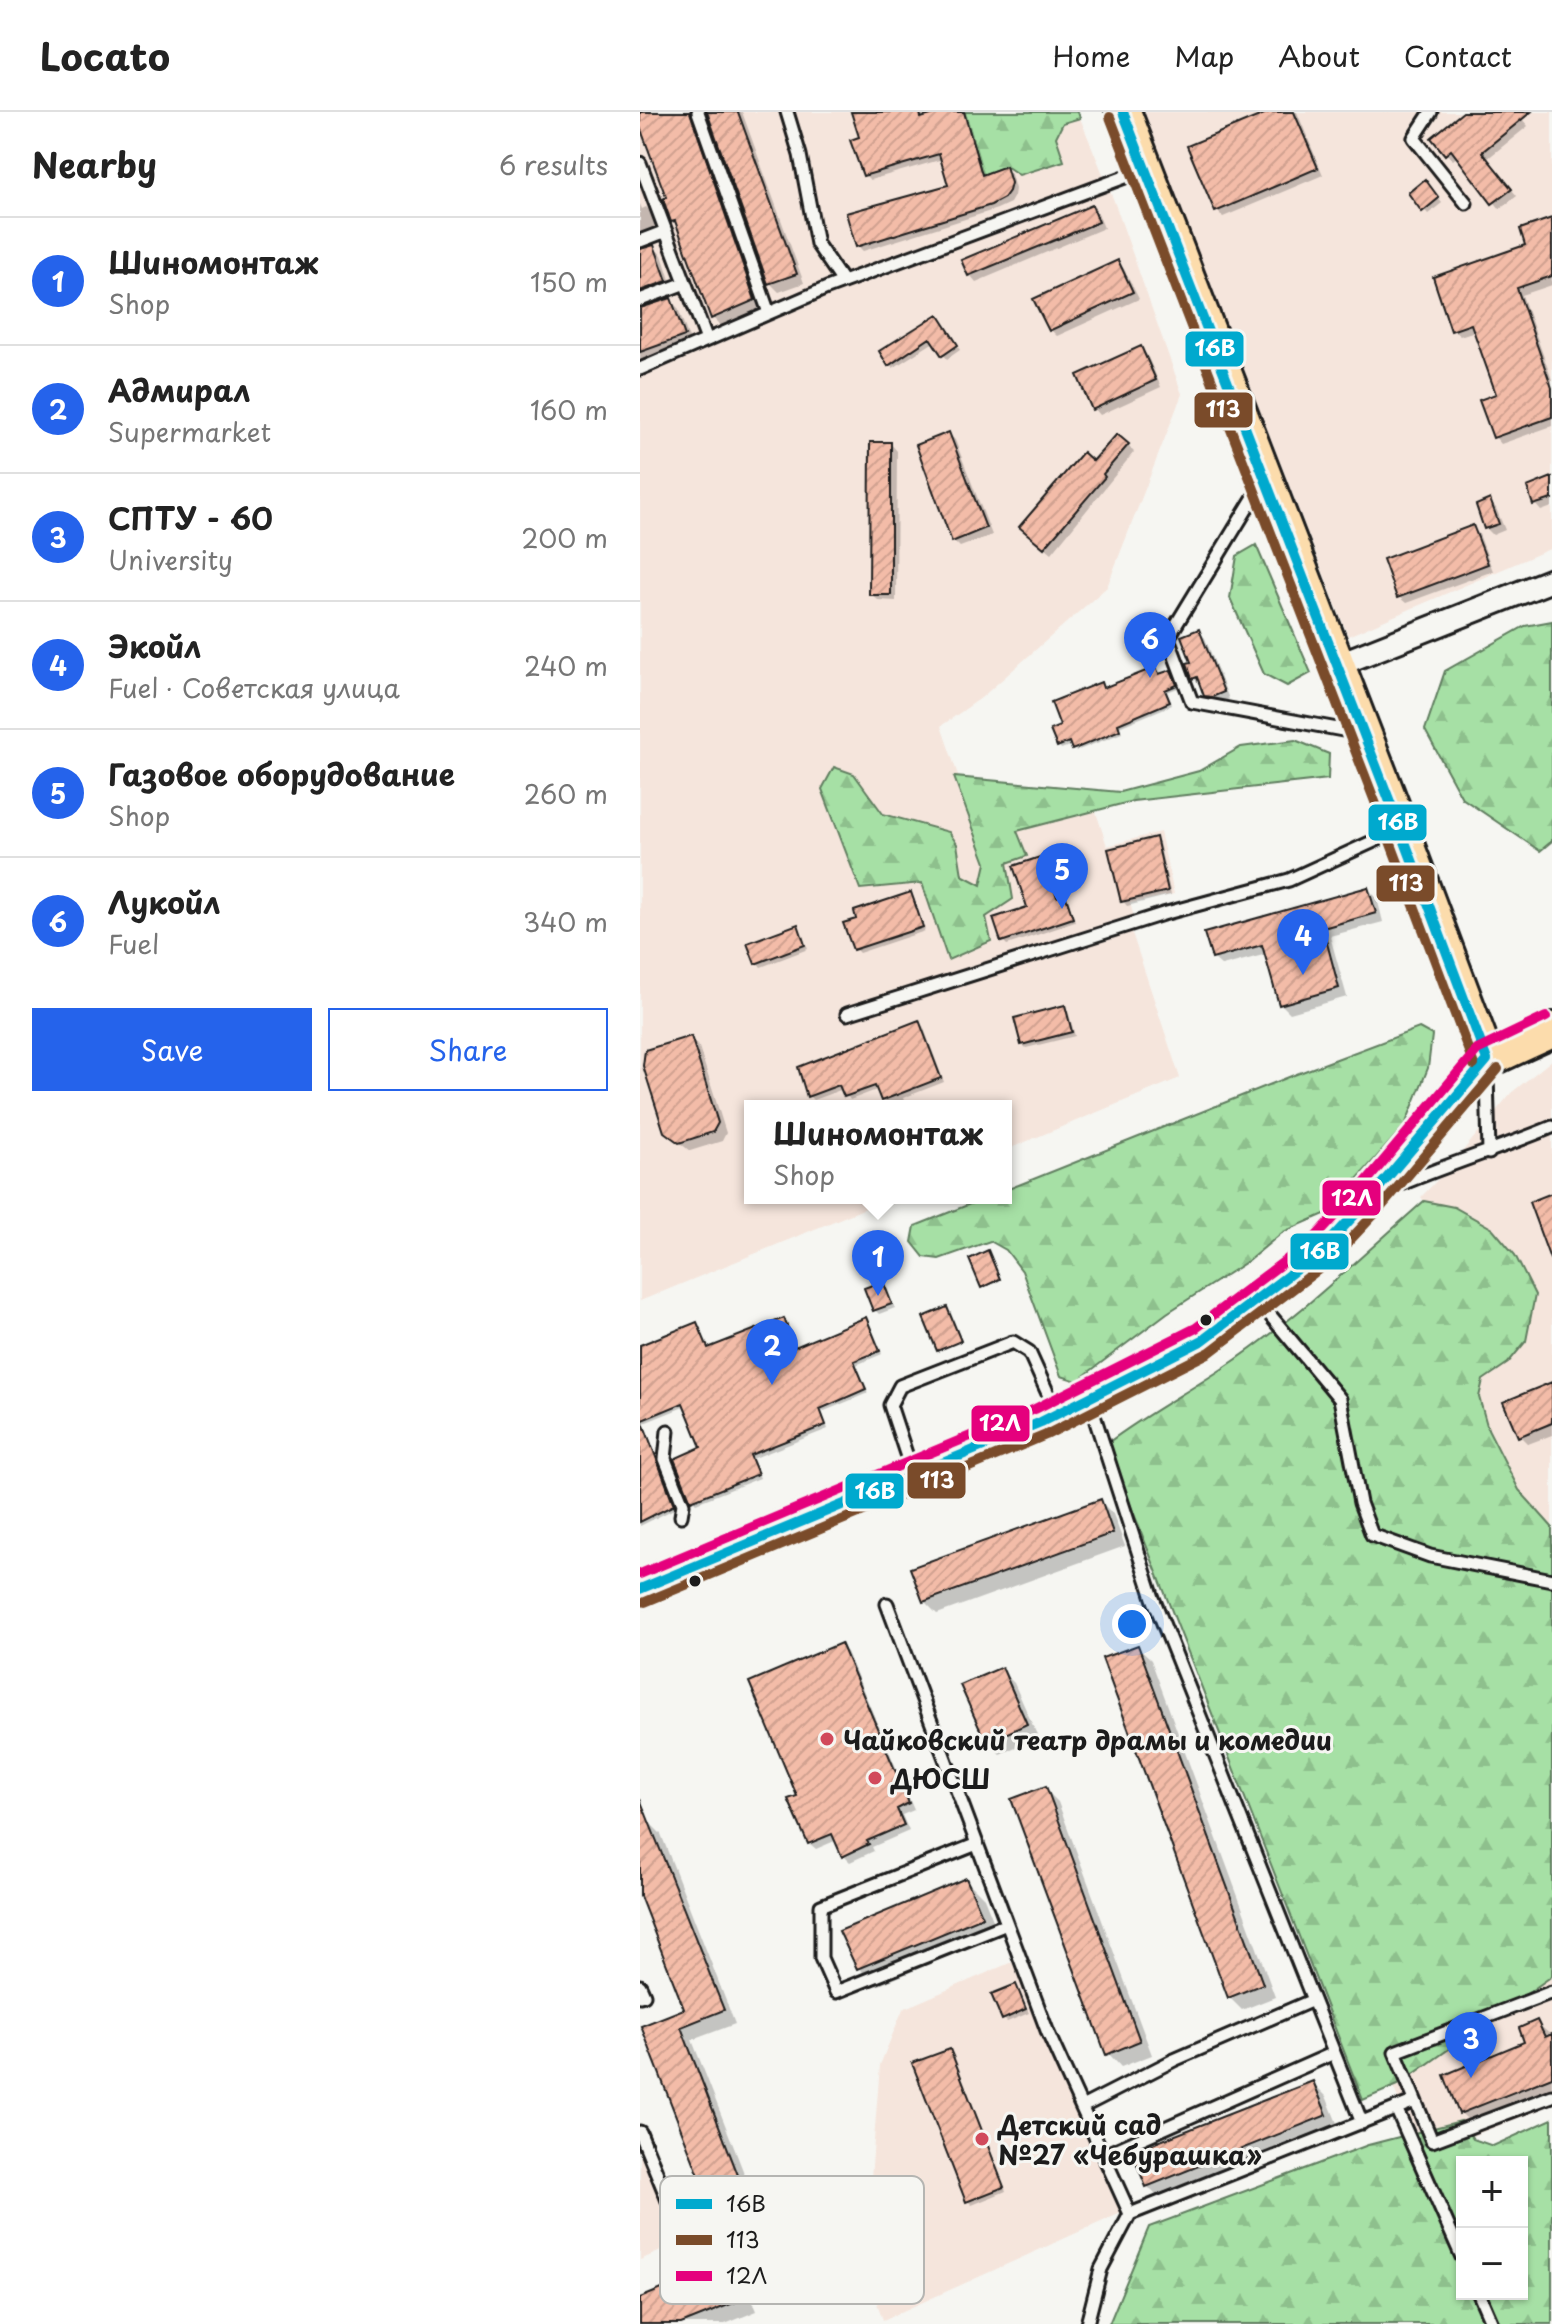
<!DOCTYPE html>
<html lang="en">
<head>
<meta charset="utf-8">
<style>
  :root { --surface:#fff; --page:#f6f6f6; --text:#222; --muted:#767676; --line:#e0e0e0; --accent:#2563eb }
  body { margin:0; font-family:"Playpen Sans",sans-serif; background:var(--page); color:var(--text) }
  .controls { position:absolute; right:24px; bottom:24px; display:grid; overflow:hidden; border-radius:0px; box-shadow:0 2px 6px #0004 }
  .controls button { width:72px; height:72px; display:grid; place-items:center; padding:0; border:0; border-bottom:2px solid var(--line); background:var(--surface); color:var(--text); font:40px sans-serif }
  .you { position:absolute; left:492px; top:1512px; width:28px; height:28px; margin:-20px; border:6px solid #fff; border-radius:50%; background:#1a73e8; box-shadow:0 0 0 12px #1a73e833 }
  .badge { display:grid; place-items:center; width:52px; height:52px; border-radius:50%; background:var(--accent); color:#fff; font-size:26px; font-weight:700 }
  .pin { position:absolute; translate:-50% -66px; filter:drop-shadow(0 2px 4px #0008) }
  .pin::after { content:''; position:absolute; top:42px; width:28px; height:24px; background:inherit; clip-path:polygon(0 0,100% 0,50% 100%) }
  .popup { position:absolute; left:104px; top:988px; width:268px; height:104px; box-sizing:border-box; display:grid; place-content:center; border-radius:0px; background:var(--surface); filter:drop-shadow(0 2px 6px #0005); font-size:26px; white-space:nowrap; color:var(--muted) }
  .popup b { font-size:30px; color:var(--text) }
  .popup::after { content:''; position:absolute; left:50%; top:100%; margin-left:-16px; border:16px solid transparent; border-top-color:var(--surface) }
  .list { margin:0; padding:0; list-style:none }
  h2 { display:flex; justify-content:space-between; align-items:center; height:104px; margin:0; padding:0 32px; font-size:34px }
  h2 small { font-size:26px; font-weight:400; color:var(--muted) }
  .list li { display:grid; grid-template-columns:52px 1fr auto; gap:24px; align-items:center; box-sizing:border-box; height:128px; padding:0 32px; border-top:2px solid var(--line) }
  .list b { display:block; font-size:30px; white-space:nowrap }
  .list p { margin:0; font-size:26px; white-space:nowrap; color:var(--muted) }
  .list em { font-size:26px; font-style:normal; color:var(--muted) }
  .actions { display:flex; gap:16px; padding:24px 32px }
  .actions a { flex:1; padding:18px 0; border:2px solid var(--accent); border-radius:0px; text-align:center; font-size:28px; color:var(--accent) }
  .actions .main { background:var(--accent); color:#fff }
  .map { position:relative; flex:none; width:912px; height:2212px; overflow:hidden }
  header { display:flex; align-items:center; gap:48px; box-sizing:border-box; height:112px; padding:0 40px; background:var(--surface); border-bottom:2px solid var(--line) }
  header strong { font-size:38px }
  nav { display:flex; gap:44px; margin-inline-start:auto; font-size:28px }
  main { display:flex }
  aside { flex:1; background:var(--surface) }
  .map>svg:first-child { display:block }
  .built { fill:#f5e5dc }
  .forest { fill:url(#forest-firs); stroke:#617e60; stroke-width:2; fill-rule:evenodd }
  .shadow { fill:#0003 }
  .building { fill:url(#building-hatch); stroke:#1c1c1c; stroke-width:2 }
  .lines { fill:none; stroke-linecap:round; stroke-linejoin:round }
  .lane-casing { stroke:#1c1c1c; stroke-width:17 }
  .street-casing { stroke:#1c1c1c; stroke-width:28 }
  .primary-casing { stroke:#1c1c1c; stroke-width:40 }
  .lane { stroke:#f6f6f2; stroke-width:11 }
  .street { stroke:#f6f6f2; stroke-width:22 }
  .primary { stroke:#fcdcac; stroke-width:34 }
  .bus-1-casing { stroke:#f6f6f2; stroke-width:16 }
  .bus-2-casing { stroke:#f6f6f2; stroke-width:16 }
  .bus-3-casing { stroke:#f6f6f2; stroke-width:16 }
  .bus-1 { stroke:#00a9ce; stroke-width:10 }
  .bus-2 { stroke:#7a4b2a; stroke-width:10 }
  .bus-3 { stroke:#e5007d; stroke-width:10 }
  .bus-dot { fill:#1c1c1c; stroke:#f6f6f2; stroke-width:3 }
  .poi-dot { fill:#d1495b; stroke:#f6f6f2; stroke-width:3 }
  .labels { text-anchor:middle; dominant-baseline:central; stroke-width:6; stroke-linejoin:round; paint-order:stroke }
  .poi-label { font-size:26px; font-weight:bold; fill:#1c1c1c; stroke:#f6f6f2; text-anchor:start }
  .key { fill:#f6f6f2; stroke:#b5b5b2; stroke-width:2 }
  .key-label { font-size:22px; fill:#1c1c1c }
  .line-badge { stroke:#f6f6f2; stroke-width:3 }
  .badge-label { font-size:22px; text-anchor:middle; font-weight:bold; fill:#fff }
</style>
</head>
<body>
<header>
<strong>Locato</strong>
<nav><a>Home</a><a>Map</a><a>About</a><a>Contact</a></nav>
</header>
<main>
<aside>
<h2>Nearby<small>6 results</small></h2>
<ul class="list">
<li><span class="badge">1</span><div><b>Шиномонтаж</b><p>Shop</p></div><em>150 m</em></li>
<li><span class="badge">2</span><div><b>Адмирал</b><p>Supermarket</p></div><em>160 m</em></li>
<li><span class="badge">3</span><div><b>СПТУ - 60</b><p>University</p></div><em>200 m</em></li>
<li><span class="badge">4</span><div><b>Экойл</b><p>Fuel · Советская улица</p></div><em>240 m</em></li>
<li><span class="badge">5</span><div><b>Газовое оборудование</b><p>Shop</p></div><em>260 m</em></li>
<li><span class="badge">6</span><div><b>Лукойл</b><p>Fuel</p></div><em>340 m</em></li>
</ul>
<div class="actions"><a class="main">Save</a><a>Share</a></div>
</aside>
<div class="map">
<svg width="912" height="2212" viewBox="0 0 912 2212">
  <defs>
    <pattern id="forest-firs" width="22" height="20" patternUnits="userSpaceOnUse" patternTransform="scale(2)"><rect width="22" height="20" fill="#a6e0a5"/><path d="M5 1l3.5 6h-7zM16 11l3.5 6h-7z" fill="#8ec08d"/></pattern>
    <pattern id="building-hatch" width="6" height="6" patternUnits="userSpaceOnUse" patternTransform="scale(2)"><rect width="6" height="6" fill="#f3bca8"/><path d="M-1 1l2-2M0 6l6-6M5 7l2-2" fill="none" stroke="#d0a190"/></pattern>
  </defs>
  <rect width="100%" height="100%" fill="#f6f6f2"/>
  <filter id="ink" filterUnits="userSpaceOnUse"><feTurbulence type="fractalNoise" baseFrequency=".0125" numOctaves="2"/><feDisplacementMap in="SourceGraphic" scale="16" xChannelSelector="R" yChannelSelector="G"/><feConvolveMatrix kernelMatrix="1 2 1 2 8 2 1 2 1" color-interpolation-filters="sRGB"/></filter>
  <g filter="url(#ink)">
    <path class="built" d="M0,0H324L342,62L366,54L424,49L416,25L423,11L440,6L474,89L542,282L467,475L341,586L301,614L319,666H315L346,751L341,773L322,763L317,732L309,720L243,702L214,662L282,771L346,805L377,719L455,697L467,734L520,720L534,782L490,791L496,812L492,821L540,966L366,1038V994H110V1086H250L0,1189Z
      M503,0H912V436L708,524Z
      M912,948V1415L879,1378L848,1317L839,1285L843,1268L868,1251L831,1103L814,1095L784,1089L781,1085L807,1058L871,981Z
      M372,1850L481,2101L243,2208L224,2154L240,1953L263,1897Z
      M912,1864V1993L781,2044L739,1939Z
      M0,2035L37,2132L0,2148Z"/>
    <path class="forest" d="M324,0H438L440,6L423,11L416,25L424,49L379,63L366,54L342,63Z
      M616,433L671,561L647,574L624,562L590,486L597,444Z
      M912,509V729L900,739L822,686L785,618L805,559L885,514Z
      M655,628L689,642L688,667L493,689L377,719L387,744L367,751L373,787L346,805L351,829L308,848L282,771L220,777L182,677L194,655L214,662L243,702L309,720L317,732L322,763L341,773L346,751L314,665L480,680L559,659L601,635Z
      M779,916L792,923L788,956L765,1013L687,1101L643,1120L608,1149L527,1201L437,1269L421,1264L382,1159L366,1138L350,1129L299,1147L284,1145L272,1130L275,1114L345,1086H366V1078L654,963Z
      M784,1089L814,1095L853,1117L875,1143L895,1183L886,1229L868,1251L843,1268L839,1285L848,1317L879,1378L912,1415V1864L758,1973L723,1988L469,1338V1330C505,1303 544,1282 582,1257C654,1210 719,1146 784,1089Z
      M912,2007V2212H469L509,2115L728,2033L821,2009L833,2027L853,2034ZM822,2050H882V2182H822Z"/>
    <path class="shadow" d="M0,0H102L164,171L139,180L130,171L69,0L61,2L123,197L82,215L73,206L40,115L33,109L29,86L0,9Z
      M213,0H326L345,64L365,56L371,62L375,77L374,84L370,91L357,97L223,139L218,134L311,74L303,47L230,68L225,63L221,26Z
      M634,0H657L683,63L583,105L577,99Z
      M826,0H876L888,14L847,47L877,84L860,97L818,44L813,48L806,41Z
      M788,74L802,91L788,102L770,81Z
      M0,92L2,97L6,95L14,103L22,123L2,131L0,138Z
      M451,95L458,101L464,116L336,170L330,163Z
      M912,108V173L882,183L912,268V314L861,332L855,325L858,283L835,219L820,224L813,218Z
      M13,135L22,143L33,177L4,188L0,198V139Z
      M478,150L484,157L499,187L417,224L410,217Z
      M30,188L38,196L51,232L0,251V199Z
      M302,209L320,238L307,247L294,230L253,256L250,252Z
      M500,236L507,243L521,275L460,303L454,296Z
      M309,322L315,328L352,423L320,435L314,429Z
      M251,332L257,339L256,489L238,488L231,482Z
      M487,333L494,340L412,441L388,421L453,352Z
      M912,368V395L901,399L895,392Z
      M850,389L856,396L865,418L853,423L846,416Z
      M832,416L839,422L853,459L766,491L759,485Z
      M559,519L565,526L589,587L580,591L573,590L554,566V551Z
      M516,557L520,564L530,560L533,563L538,576L527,580L532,593L479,615L482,621L436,639L432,633L421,637L419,634L423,615L461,572L464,578Z
      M515,727L519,731L531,783L487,794L483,789Z
      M402,746L406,750L418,786L424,784L428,788L435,810L367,833L363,829L389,796Z
      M728,777L737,786L743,810L690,824L707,885L650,901L641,892L627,842L582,854L573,846Z
      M270,782L274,786L285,819L219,841L215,837Z
      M157,814L168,837L121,855L117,850Z
      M424,895L428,899L435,924L386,936L382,932Z
      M279,910L283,914L304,970L263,986L266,994H245L239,977L210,988L203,977L173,988L169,984Z
      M50,926L59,935L86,1021L82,1029L50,1039L36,1028Z
      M349,1142L360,1169L344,1176L343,1175Z
      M243,1171L255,1196L239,1202L235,1198Z
      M226,1208L242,1242L216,1253L228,1281L182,1300L188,1317L112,1347L120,1366L56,1391L53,1388L64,1336L46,1294L4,1311L36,1396L0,1414V1235L56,1212L69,1238L144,1209L157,1236Z
      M912,1272V1323L888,1332L879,1323Z
      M460,1389L473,1402L485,1434L297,1502L284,1489Z
      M200,1533L207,1540L274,1698L262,1703L269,1719L232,1735L234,1739L210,1750L204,1744L197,1728L176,1737L169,1731L160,1685Z
      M497,1535L511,1548L635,1885L602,1898L589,1885Z
      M361,1558L374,1571L398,1625L360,1642L347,1629Z
      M405,1677L418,1690L512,1943L481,1955L468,1941Z
      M8,1709L21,1722L95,1912L52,1928L118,2097L87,2109L74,2096L3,1916L47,1899L0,1778V1712Z
      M326,1768L344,1786L359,1823L237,1874L219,1856Z
      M375,1874L389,1901L367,1910L363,1906Z
      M897,1911L912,1924V1983L834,2014L821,2001L887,1931Z
      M310,1939L314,1943L366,2079L332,2093L328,2089Z
      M673,1971L686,1984L699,2016L520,2087L507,2074Z
      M90,2151L103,2164L117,2199L85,2212H0V2188Z"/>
    <path class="building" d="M0,0H50L115,188L71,207L35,109L31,110L23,87L26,85L0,15Z
      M67,0H98L157,162L128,172Z
      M211,0H280L281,6L301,0H324L342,63L366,54L371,71L369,79L364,86L351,93L216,135L206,101L308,73L299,42L223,64L210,28L219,25Z
      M629,0H654L678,56L575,100L547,34Z
      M823,0H891L842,40L872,77L852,92L811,38L805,43L791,26Z
      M785,67L799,86L782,100L768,81Z
      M452,93L459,110L328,164L321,148Z
      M912,106V164L877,176L912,276V305L853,326L839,288L856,282L831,212L811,219L793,165L885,133L880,117Z
      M14,133L27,169L0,179V137Z
      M478,148L493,180L409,219L393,187Z
      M31,186L45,224L0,240V196Z
      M298,202L318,233L302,244L290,226L248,254L239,239Z
      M501,234L516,268L452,298L437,263Z
      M309,320L346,416L312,430L276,333Z
      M477,322L489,332L463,362L465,365L404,436L379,415L443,340L453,349Z
      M230,330H251V483H229Z
      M912,365V387L893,393L887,375Z
      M850,387L859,412L844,417L836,393Z
      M833,413L848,452L757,486L743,447Z
      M559,517L584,580L572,585L564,584L557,565L552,567L547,551L551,550L541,524Z
      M516,555L519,562L531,558L537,573L525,578L530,590L478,612L480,618L432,638L429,630L417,635L410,618L420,614L411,590L461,570L463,576Z
      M516,725L528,779L481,790L468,737Z
      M403,744L417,785L425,782L433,806L361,830L353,806L387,795L373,754Z
      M728,775L736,801L683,816L699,876L639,893L622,833L572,847L564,821Z
      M271,780L283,815L213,838L203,811L216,807L214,799Z
      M158,812L165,833L115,852L107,831Z
      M425,893L432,920L381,933L374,906Z
      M279,908L301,966L241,989L235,974L204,985L199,973L167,985L158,955Z
      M51,924L78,1011L73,1020L39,1031L24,1020L3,954L5,938Z
      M912,1081V1147H910L889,1090Z
      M348,1138L360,1167L341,1176L329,1147Z
      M243,1169L252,1192L233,1199L224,1176Z
      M307,1195L321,1229L297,1239L283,1205Z
      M226,1205L240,1239L214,1249L226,1277L180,1297L186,1313L110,1343L118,1362L51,1389L34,1347L61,1335L43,1291L2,1308L34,1393L0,1410V1233L57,1210L68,1236L144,1206L155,1235Z
      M912,1270V1311L878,1325L863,1290Z
      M461,1387L473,1421L283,1490L270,1456Z
      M201,1531L269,1691L257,1697L264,1713L227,1729L229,1732L202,1745L192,1722L168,1732L148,1687L157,1684L109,1570Z
      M498,1533L623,1872L588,1886L462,1546Z
      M362,1555L387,1612L346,1631L320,1573Z
      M406,1674L500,1929L466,1943L371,1687Z
      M0,1687L84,1898L41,1915L106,2084L72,2097L1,1914L44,1897L0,1784Z
      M326,1766L343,1805L217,1857L199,1819Z
      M376,1872L386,1897L362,1908L351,1882Z
      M897,1908L905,1925L912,1922V1965L819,2002L804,1963L884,1930L879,1916Z
      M310,1937L364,2075L326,2090L272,1951Z
      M673,1969L687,2003L506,2075L492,2040Z
      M90,2149L106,2186L41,2212H0V2186Z"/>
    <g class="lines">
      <defs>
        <path id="lane" d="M58,0L129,201
          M147,0L160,43L177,132L203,170
          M791,0L774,26L826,91
          M0,51L67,228
          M0,129L26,119
          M0,188L45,171
          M0,257L187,176L501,59
          M620,375L528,526L552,590L719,621
          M207,902L523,802L649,768L756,719
          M847,961L849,1041
          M752,1076C805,1053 859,1037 912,1015
          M620,1191L700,1287L720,1391L732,1423L790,1444L912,1468
          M449,1288L513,1486L722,2011
          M28,1319L25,1347L43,1392L41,1404
          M272,1360L250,1293L260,1274L373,1230L389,1240L415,1297
          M247,1492L408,1921L490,2102L775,1989
          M337,1732L181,1794V1846L196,1880L367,1812
          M0,1874L4,1883L0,1884
          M912,1880L755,1940L792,2029L912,1984
          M442,1995L534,1948L673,1888
          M756,1996L822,2145
          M0,2020L49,2140L120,2112
          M464,2043L694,1941
          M839,2182L852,2212
          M447,2212L461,2157L490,2102"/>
        <path id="street" d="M697,553L912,468"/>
        <path id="primary" d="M483,0L752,695L847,948
          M0,1477L401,1310L563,1228L683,1137L730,1086L847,948L912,918"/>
      </defs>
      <use href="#lane" class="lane-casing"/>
      <use href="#street" class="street-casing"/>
      <use href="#primary" class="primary-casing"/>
      <use href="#lane" class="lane"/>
      <use href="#street" class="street"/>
      <use href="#primary" class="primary"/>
      <defs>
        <path id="bus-1" d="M483,0L752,695L847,948
          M0,1477L401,1310L563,1228L683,1137L730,1086L847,948"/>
        <path id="bus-2" d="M470,5L739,700L834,953
          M5,1490L406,1323L570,1240L692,1147L741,1095L858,957"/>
        <path id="bus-3" d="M0,1462L395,1297L556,1216L674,1127L720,1077L837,938L906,905"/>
      </defs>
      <use href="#bus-1" class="bus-1-casing"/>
      <use href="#bus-2" class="bus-2-casing"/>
      <use href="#bus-3" class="bus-3-casing"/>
      <use href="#bus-1" class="bus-1"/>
      <use href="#bus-2" class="bus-2"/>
      <use href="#bus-3" class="bus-3"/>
    </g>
  </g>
  <g class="bus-dot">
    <circle cx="566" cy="1208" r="7"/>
    <circle cx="55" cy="1469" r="7"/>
  </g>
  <g class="poi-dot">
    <circle cx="187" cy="1627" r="8"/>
    <circle cx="235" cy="1666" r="8"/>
    <circle cx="342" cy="2027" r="8"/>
  </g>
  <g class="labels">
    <g class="poi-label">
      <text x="203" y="1627">Чайковский театр драмы и комедии</text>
      <text x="251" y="1666">ДЮСШ</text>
      <text x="358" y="2012">Детский сад<tspan x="358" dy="30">№27 «Чебурашка»</tspan></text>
    </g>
  </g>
  <rect x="20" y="2064" width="264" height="128" rx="12" class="key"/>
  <rect x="36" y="2087" width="36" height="10" fill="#00a9ce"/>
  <rect x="36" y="2123" width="36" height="10" fill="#7a4b2a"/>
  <rect x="36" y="2159" width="36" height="10" fill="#e5007d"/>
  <g class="key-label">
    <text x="86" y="2100">16В</text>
    <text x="86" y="2136">113</text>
    <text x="86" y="2172">12Л</text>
  </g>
  <g class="line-badge">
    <rect x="544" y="218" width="61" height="38" rx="8" fill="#00a9ce"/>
    <rect x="553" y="279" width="61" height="38" rx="8" fill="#7a4b2a"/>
    <rect x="727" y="691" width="61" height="39" rx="8" fill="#00a9ce"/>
    <rect x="735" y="752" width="61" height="39" rx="8" fill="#7a4b2a"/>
    <rect x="681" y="1067" width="61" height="38" rx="8" fill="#e5007d"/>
    <rect x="649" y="1120" width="61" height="39" rx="8" fill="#00a9ce"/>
    <rect x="330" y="1292" width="61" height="39" rx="8" fill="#e5007d"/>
    <rect x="266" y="1349" width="61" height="39" rx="8" fill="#7a4b2a"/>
    <rect x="204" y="1360" width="61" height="38" rx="8" fill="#00a9ce"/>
  </g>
  <g class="badge-label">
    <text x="575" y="244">16В</text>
    <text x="583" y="305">113</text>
    <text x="758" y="718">16В</text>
    <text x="766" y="779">113</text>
    <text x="712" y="1094">12Л</text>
    <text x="680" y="1147">16В</text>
    <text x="360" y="1319">12Л</text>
    <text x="297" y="1376">113</text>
    <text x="235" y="1387">16В</text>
  </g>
</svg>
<div class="controls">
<button>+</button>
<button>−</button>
</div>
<div class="you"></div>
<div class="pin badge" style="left:238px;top:1184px">1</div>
<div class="popup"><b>Шиномонтаж</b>Shop</div>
<div class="pin badge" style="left:132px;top:1273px">2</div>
<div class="pin badge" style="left:831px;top:1966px">3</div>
<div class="pin badge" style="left:663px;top:863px">4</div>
<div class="pin badge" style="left:422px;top:797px">5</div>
<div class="pin badge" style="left:510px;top:566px">6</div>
</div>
</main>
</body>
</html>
